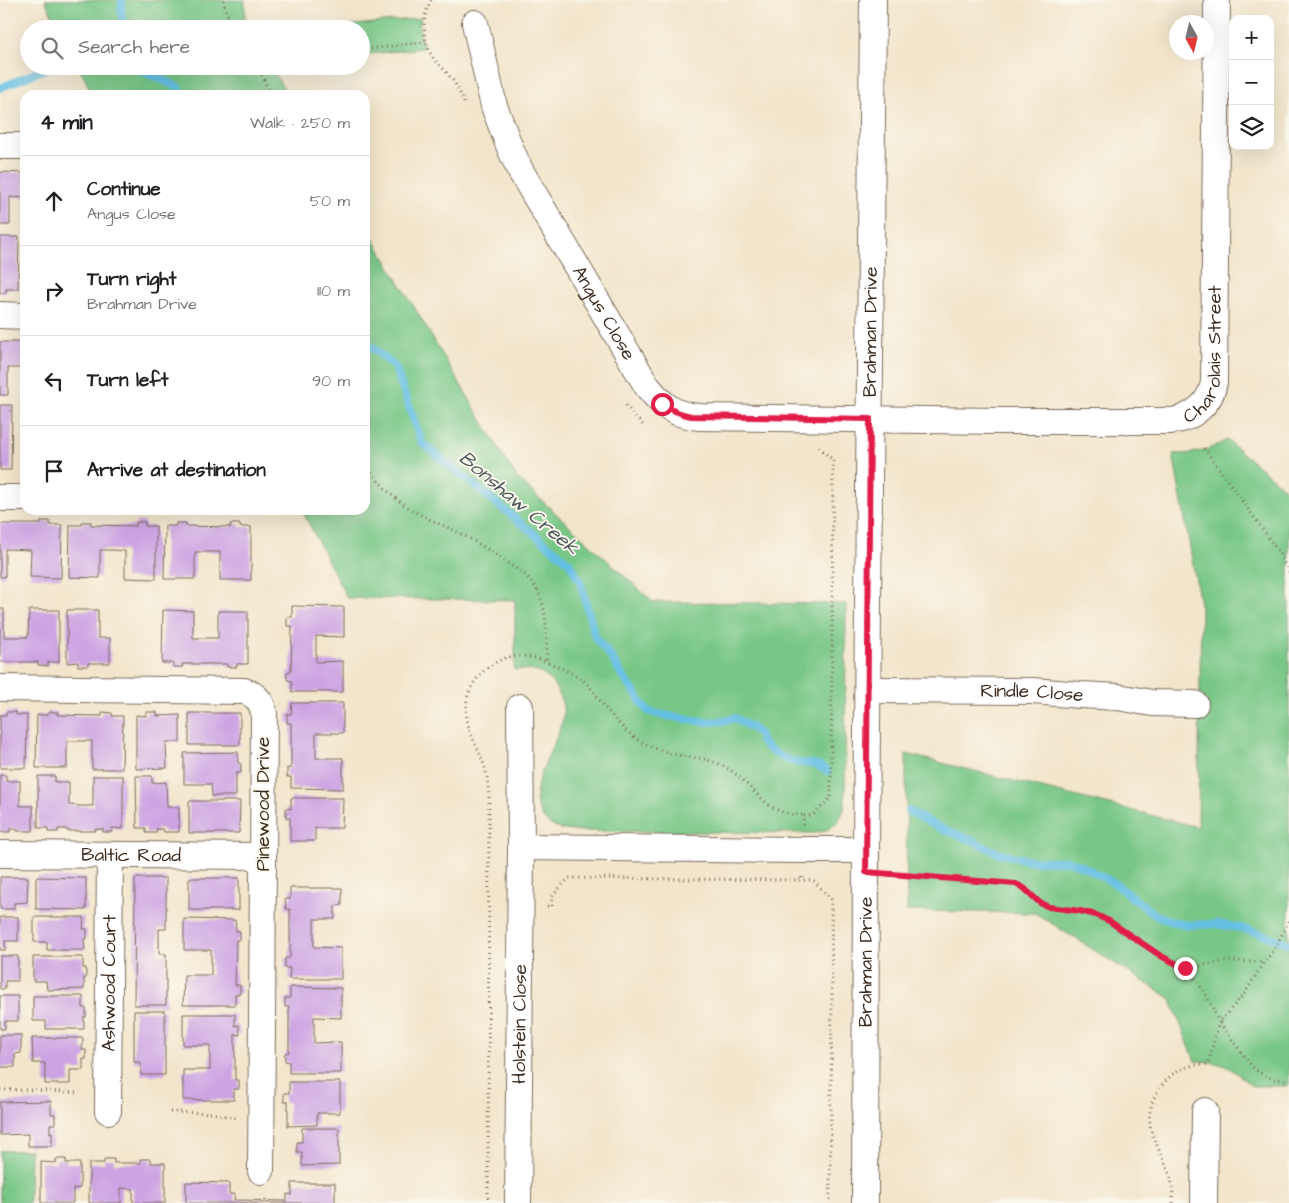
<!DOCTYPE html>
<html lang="en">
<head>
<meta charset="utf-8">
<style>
  :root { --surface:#fff; --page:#f2f2f2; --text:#202124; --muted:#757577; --line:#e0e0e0 }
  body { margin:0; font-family:"Architects Daughter",sans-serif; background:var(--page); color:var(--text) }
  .controls { position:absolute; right:15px; top:15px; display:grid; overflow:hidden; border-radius:10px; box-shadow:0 5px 20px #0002 }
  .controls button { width:45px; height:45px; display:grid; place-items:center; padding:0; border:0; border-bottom:1px solid var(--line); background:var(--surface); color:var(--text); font:25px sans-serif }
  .compass { position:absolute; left:1169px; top:15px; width:45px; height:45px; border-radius:50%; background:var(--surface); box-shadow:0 5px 20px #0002; rotate:172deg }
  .stop { position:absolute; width:15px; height:15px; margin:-11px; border:4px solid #e11d48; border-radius:50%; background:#fff }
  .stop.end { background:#e11d48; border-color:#fff; box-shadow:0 1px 5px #0008 }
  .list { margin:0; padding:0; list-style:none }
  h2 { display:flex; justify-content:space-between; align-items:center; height:65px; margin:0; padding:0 20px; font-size:21px }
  h2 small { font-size:16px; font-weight:400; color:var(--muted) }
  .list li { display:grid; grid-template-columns:32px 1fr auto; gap:15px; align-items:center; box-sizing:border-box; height:90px; padding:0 20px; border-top:1px solid var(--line) }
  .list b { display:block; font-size:19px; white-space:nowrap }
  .list p { margin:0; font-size:16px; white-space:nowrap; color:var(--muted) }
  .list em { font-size:16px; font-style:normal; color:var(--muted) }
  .icon { flex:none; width:28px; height:28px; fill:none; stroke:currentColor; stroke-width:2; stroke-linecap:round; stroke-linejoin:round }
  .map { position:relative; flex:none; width:1289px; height:1203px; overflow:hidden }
  .search { position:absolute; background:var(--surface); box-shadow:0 5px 20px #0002; left:20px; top:20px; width:350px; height:55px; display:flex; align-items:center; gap:12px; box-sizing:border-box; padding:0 18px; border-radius:28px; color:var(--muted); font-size:19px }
  .panel { position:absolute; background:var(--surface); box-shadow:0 5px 20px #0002; left:20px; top:90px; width:350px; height:425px; border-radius:15px }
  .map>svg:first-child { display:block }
  .green { fill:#78c787; stroke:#5a7852 }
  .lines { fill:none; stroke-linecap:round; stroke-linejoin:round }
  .stream { stroke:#66c0e4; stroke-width:8 }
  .building { fill:#cda4e3 }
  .minor-casing { stroke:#7b6b5b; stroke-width:28 }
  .path { stroke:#7b6b5b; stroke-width:3; stroke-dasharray:1 4; stroke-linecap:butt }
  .minor { stroke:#fff; stroke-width:26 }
  .route { stroke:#e11d48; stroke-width:6 }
  .labels { text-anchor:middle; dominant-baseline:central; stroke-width:4; stroke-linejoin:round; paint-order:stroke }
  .street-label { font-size:19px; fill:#3b2a1e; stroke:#fbf7ec }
  .water-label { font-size:20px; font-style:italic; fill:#485759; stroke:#fbf7ec }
</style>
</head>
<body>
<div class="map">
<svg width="1289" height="1203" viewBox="0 0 1289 1203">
  <rect width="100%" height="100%" fill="#fbf7ec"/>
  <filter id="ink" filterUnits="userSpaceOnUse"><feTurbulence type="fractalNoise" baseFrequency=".02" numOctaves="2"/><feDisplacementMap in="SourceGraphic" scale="10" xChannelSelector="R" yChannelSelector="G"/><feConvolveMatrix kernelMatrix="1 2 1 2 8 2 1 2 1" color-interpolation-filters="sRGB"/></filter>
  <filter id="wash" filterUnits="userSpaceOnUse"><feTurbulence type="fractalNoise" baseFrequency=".0096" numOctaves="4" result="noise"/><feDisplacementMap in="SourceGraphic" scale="20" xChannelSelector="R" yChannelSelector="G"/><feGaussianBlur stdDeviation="1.12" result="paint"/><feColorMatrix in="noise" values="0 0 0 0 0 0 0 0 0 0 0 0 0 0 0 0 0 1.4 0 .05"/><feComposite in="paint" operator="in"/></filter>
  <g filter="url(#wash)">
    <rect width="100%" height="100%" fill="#f2e5cb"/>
    <path class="green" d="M45,0H245V19L251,29H59Z
      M421,18L419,28L423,48L361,55V29H317Z
      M78,66H270L288,95H93Z
      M365,225L516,477L653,602L846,604L845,806C841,822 830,832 813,833L574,831C561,830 549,828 541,815C524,788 558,745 563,718C565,706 560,695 554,685C546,672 529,668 514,670L515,653V600L347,598L302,510H365Z
      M1227,440L1289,492V1086H1251C1231,1066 1223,1062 1195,1061L1170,998L1035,913L907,911L906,754L1198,827L1201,609L1173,454C1197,454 1207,451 1227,440Z
      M30,1150L29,1203H0V1151Z"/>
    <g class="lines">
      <path class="stream" d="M122,0L121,10L124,29
        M138,66L142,71L178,87L183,95
        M0,88L52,66
        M365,341L395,367L422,443L569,562L580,581L595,637L611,657L623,677L636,694L642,704L648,711L657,714L706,722L726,721L730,719L735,718L752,728L760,735V740C770,752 784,760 800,763C805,764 811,763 816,765C820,766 823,769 827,771
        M909,811L938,827L971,840L998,853L1033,861H1070L1082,866L1114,883L1154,914L1170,921L1186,925L1217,924L1241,928L1268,936L1289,944"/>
    </g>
    <g id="blocks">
      <path class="building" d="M0,172L25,173V198L10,197V225H0Z
        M0,237H19L18,289H6V293H0Z
        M0,342H25V368H8V395H0Z
        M0,405H12L11,470H0Z
        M41,521H50V525H62L61,578L30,577L31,550L5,549V577H0V524H41Z
        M82,522H91V525L136,526V522H145V526H156V579L125,578V551L113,550H100V578L69,577L70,525H82Z
        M176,523H186V526L231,527L230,524H240V527H251V580H220V552H195V579H164L165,526H176Z
        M292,606L344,607V637L316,636V662L343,661V692H292V681L287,680V672L291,671L292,626H287V617H292Z
        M0,609H4V637H28L29,610H59V662H48V666L38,665V662H0Z
        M67,610H98V638H110V663H88V666H78V662L67,663Z
        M163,610L193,611V638H218V611H248V664H237V667H227V664H182L183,667H173V663H162Z
        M292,703H343V733H316V758H343V789L291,788V777H287V768H291V723H287V714H291Z
        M6,712H16V715H27L26,768H0V715H6Z
        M48,712H58L57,715L102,716V712L112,713V716H123L122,769H92V741H67V768H36L37,715H48Z
        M146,712H157V716L180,715V742H166L167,768L136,769V715L146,716Z
        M189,713H240V745H189Z
        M238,752V763L241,764V773H236V796H212L211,784H184V753Z
        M0,775H6V781H20V806H33V831H17V829H10V832H0Z
        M38,776H55V782H69V805L80,806H93V776H123V829L112,828V832H103V829H95V831H67V829H58V832H48V828H38Z
        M136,776H152V783L166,782L167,807H179V832H164L163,829H156L157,833H146V828H137Z
        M291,798H343L342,828H315V841H290V818H286V808L291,809Z
        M189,801H240L239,833H189Z
        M0,877H28L27,902L14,903V909H0Z
        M36,877L86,878V910L36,909Z
        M135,878H166V929H159V954H166V1005H134Z
        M189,878H239V910H189Z
        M290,888H342V905L335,906V919H314V947L341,948V979H289L290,968H285V958H290V909H286L285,899H290Z
        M0,917H18V941H5V950H0Z
        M34,917H84L83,929H87V938L84,939L85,950H47V942H34Z
        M184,919L235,920L236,931H240V940H236L235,985H240V994H235V1005H183L184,975H211V950H184Z
        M0,956H18V981H5V989H0Z
        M33,957H83V968H86V978H84V989L47,990L46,981H33Z
        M290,987L341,988V1018L314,1017V1043L341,1042V1073H289V1062L285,1061V1053L289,1052V1007H285V998H290Z
        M0,996H18V1021H5V1029H0Z
        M33,996H83V1008H86V1017H84V1029H46V1021H33Z
        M134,1011H165V1075H141V1062H134Z
        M183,1014H235V1026L239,1025L240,1035L235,1034V1080H239V1089H234V1100H183V1070H210V1045H183Z
        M0,1035H21V1053L15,1054V1067H0Z
        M32,1038H83L82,1050H86V1059H83V1070H70V1084H45V1063H33Z
        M289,1082H340V1113H317V1125L288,1126V1102H284V1093H289Z
        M51,1101V1114H55V1124H50V1133L52,1132V1146H28V1134L0,1135V1102Z
        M302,1128H339V1165L302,1166V1152H297V1142H302Z
        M56,1159H66V1163H80V1188L73,1189V1203H41V1162L56,1163Z
        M104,1159H114V1163H141L140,1159H150L151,1163H165V1203H133V1189L121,1188V1203H89V1163H104Z
        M186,1182L229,1183V1194H235L234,1200L287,1201V1194L292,1195V1183H335V1203H186Z"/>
    </g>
  </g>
  <g filter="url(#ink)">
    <use href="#blocks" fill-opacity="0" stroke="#7b6b5b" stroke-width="1"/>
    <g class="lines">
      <defs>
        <g id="minor">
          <path id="s1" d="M475,23L494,106L510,148L520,170L647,386C663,406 673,415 700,417L999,421H1172C1193,418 1211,403 1214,382L1217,0"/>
          <path d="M0,146H25"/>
          <path d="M0,315L25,316"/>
          <path d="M0,498H25"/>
          <path d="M0,688L244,691C255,694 263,702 264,714L261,1171"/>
          <path id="s2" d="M868,690L1033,691L1081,695L1118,697L1152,703L1195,704"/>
          <path d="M521,847L803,850H866"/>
          <path id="s3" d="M0,854L263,856"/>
          <path id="s4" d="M108,1111L110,855"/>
          <path id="s5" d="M518,1203L521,847L520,707"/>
          <path id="s6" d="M865,1203L866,850L873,0"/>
          <path d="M1204,1203L1205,1111"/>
        </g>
      </defs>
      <use href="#minor" class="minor-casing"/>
      <path class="path" d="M223,0L227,14L234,29
        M431,0C421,18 422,42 434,59C438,64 443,68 447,73C455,82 460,92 464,103
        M361,50L426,42
        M257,66L271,95
        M365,281V283
        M626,405L633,415L643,425
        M1204,448L1261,527L1278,551L1289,572
        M365,465C378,481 391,497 409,508C424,518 441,524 457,532C475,541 493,552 509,564C519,570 529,577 535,587C549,608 546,637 547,662
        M803,825V816L813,815L831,798V797L833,460L819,447H817
        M893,874L1017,884L1024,888L1040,903L1049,907L1081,911L1096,915L1109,921L1161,956L1185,968L1190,972L1198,983L1206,995L1219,1022L1208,1064C1191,1064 1175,1069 1164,1083C1134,1121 1158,1140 1170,1176C1173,1185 1173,1194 1173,1203
        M802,877V880H813L831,899L832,997L830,1203
        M547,906H552V896L569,878L802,880
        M1289,921L1274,950L1264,962L1245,993L1219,1022L1254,1069L1267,1077L1274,1079L1289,1080
        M1185,968L1227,961L1263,962
        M0,1090H34L79,1093
        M170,1112L212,1113L236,1118
        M488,1203L489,794C488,787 488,779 486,772C479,743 463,733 467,699C470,685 481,671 493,664C518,648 542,659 565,670C573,674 581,678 587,684C597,694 603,707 613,717C620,725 629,734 638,740C652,749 672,754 688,757C701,758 708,759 721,765C744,775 757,801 780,811C787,814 795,815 803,815"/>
      <use href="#minor" class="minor"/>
    </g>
  </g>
  <g class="lines" filter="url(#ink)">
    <path class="route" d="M662,404C671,410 680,414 691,416L870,419L866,872L1016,884L1024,888L1040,903L1049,907L1080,911L1096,915L1109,921L1161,956L1185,968"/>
  </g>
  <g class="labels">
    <g class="street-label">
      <text stroke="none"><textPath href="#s1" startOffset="320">Angus Close</textPath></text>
      <text stroke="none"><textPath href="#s6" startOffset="871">Brahman Drive</textPath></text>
      <text stroke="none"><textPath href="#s1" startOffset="1026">Charolais Street</textPath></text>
      <text stroke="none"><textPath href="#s2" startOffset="164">Rindle Close</textPath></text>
      <text transform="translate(263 804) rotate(-90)">Pinewood Drive</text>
      <text stroke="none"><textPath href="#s3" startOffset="131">Baltic Road</textPath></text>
      <text stroke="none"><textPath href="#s6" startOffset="241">Brahman Drive</textPath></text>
      <text stroke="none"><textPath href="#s4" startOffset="128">Ashwood Court</textPath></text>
      <text stroke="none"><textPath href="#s5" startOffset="179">Holstein Close</textPath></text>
    </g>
    <g class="water-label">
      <text transform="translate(519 503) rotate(40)">Bonshaw Creek</text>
    </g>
  </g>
</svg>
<div class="controls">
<button>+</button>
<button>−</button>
<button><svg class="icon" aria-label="layers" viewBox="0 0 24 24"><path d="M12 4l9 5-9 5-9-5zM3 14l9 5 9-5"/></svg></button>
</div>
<svg class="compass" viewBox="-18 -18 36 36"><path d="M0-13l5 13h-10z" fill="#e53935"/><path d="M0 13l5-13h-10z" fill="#757577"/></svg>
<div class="stop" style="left:662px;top:404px"></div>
<div class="stop end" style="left:1185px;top:968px"></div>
<div class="search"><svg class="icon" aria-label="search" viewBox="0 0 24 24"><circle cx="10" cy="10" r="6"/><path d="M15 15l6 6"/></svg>Search here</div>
<section class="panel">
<h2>4 min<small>Walk · 250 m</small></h2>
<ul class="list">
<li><svg class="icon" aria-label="ahead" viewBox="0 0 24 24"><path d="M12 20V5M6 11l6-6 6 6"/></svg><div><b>Continue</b><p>Angus Close</p></div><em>50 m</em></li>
<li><svg class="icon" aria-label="right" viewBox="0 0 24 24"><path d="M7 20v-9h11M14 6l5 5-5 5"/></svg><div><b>Turn right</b><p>Brahman Drive</p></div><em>110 m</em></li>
<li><svg class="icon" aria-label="left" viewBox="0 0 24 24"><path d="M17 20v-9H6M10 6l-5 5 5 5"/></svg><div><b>Turn left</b></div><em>90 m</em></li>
<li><svg class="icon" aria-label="arrive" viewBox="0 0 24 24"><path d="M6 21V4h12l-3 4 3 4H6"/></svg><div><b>Arrive at destination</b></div></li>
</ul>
</section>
</div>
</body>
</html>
